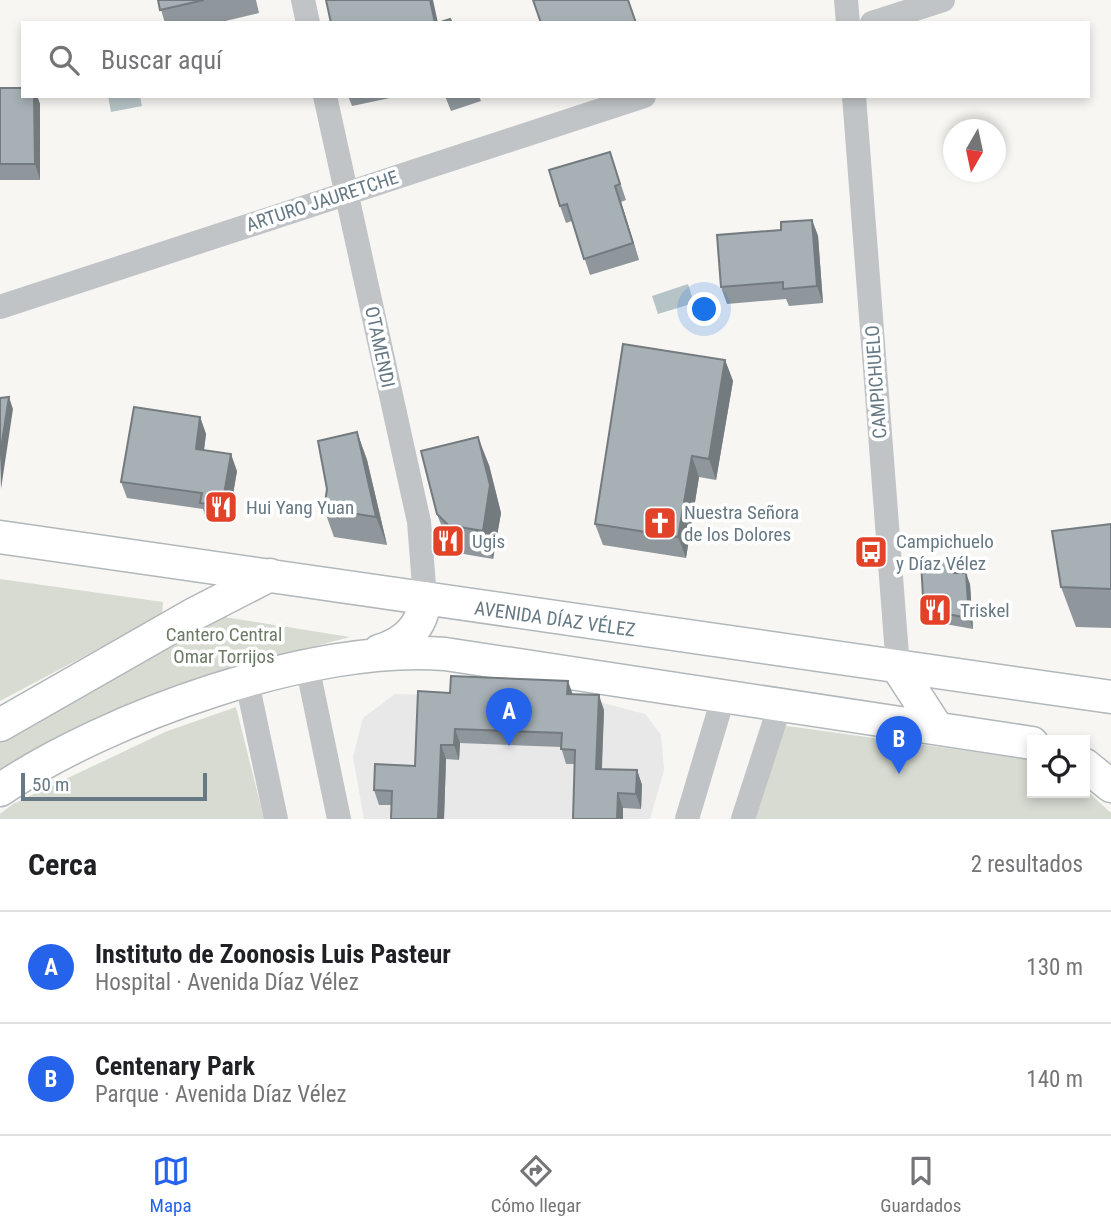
<!DOCTYPE html>
<html lang="es">
<head>
<meta charset="utf-8">
<style>
  :root { --surface:#fff; --page:#f6f6f6; --text:#202124; --muted:#757577; --line:#e0e0e0; --accent:#2563eb }
  body { margin:0; font-family:"Roboto Condensed",sans-serif; background:var(--page); color:var(--text) }
  .controls { position:absolute; right:21px; bottom:21px; display:grid; overflow:hidden; border-radius:0px; box-shadow:0 4px 10px #0003 }
  .controls button { width:63px; height:63px; display:grid; place-items:center; padding:0; border:0; border-bottom:2px solid var(--line); background:var(--surface); color:var(--text); font:35px sans-serif }
  .compass { position:absolute; left:943px; top:119px; width:63px; height:63px; border-radius:50%; background:var(--surface); box-shadow:0 4px 10px #0003; rotate:189deg }
  .scale { position:absolute; left:21px; bottom:18px; width:186px; box-sizing:border-box; padding-left:7px; border:4px solid #667984; border-top:0; font-size:19px; line-height:24px; white-space:nowrap; color:#667984; -webkit-text-stroke:5px #fff; paint-order:stroke }
  .you { position:absolute; left:705px; top:310px; width:24px; height:24px; margin:-18px; border:5px solid #fff; border-radius:50%; background:#1a73e8; box-shadow:0 0 0 10px #1a73e833 }
  .badge { display:grid; place-items:center; width:46px; height:46px; border-radius:50%; background:var(--accent); color:#fff; font-size:23px; font-weight:700 }
  .pin { position:absolute; translate:-50% -58px; filter:drop-shadow(0 2px 4px #0008) }
  .pin::after { content:''; position:absolute; top:37px; width:24px; height:21px; background:inherit; clip-path:polygon(0 0,100% 0,50% 100%) }
  .list { margin:0; padding:0; list-style:none }
  h2 { display:flex; justify-content:space-between; align-items:center; height:91px; margin:0; padding:0 28px; font-size:30px }
  h2 small { font-size:23px; font-weight:400; color:var(--muted) }
  .list li { display:grid; grid-template-columns:46px 1fr auto; gap:21px; align-items:center; box-sizing:border-box; height:112px; padding:0 28px; border-top:2px solid var(--line) }
  .list b { display:block; font-size:26px; white-space:nowrap }
  .list p { margin:0; font-size:23px; white-space:nowrap; color:var(--muted) }
  .list em { font-size:23px; font-style:normal; color:var(--muted) }
  .icon { flex:none; width:38px; height:38px; fill:none; stroke:currentColor; stroke-width:2; stroke-linecap:round; stroke-linejoin:round }
  .map { position:relative; flex:none; width:1111px; height:819px; overflow:hidden }
  .search { position:absolute; background:var(--surface); box-shadow:0 4px 10px #0003; left:21px; right:21px; top:21px; height:77px; display:flex; align-items:center; gap:18px; box-sizing:border-box; padding:0 24px; border-radius:0px; color:var(--muted); font-size:26px }
  .sheet { height:315px; background:var(--surface) }
  nav { display:flex; justify-content:space-around; align-items:center; box-sizing:border-box; height:98px; border-top:2px solid var(--line); background:var(--surface); font-size:19px; color:var(--muted) }
  nav a { display:grid; justify-items:center; gap:4px }
  nav .on { color:var(--accent) }
  .map>svg:first-child { display:block }
  .built { fill:#e7e8e7 }
  .green { fill:#d7dbd2 }
  .water { fill:#b7c4c7 }
  .lines { fill:none; stroke-linecap:round; stroke-linejoin:round }
  .major-casing { stroke:#b1b7ba; stroke-width:35 }
  .minor { stroke:#c0c4c7; stroke-width:24 }
  .major { stroke:#fff; stroke-width:32 }
  .wall { fill:#8f979c }
  .shaded-wall { fill:#747b7f }
  .building { fill:#a6b0b5; stroke:#747b7f; stroke-width:2 }
  .labels { text-anchor:middle; dominant-baseline:central; stroke-width:7; stroke-linejoin:round; paint-order:stroke }
  .street-label { font-size:19px; fill:#667984; stroke:#fff }
  .poi-label { font-size:19px; fill:#667984; stroke:#fff; text-anchor:start }
  .park-label { font-size:19px; fill:#6b7b65; stroke:#fff }
</style>
</head>
<body>
<div class="map">
<svg width="1111" height="819" viewBox="0 0 1111 819">
  <rect width="100%" height="100%" fill="#f7f6f3"/>
  <path class="built" d="M395,694L588,699L645,714L661,735L664,770L650,819H364L353,757L363,718Z"/>
  <path class="green" d="M0,579L163,602L162,615L0,701Z
    M224,617L350,637C231,669 103,699 0,771V739L194,627Z
    M236,707L264,819H0V814L13,804L165,732Z
    M780,725L1032,760V793H1085V789L1111,813V819H753Z"/>
  <path class="water" d="M108,96H140L142,106L111,112Z
    M688,284L694,303L658,314L652,296Z"/>
  <g class="lines">
    <defs>
      <path id="major" d="M0,537L1111,697
        M379,651C405,643 423,627 425,598
        M898,668L937,728
        M0,725L196,613L270,575
        M1085,765L1111,786
        M0,790C107,717 315,643 445,654L1032,743"/>
    </defs>
    <use href="#major" class="major-casing"/>
    <path class="minor" d="M303,0L308,23
      M846,0L848,23
      M872,23L943,0
      M325,96L419,522L425,598
      M854,96L898,668
      M0,307L644,96
      M307,665L339,819
      M247,682L276,819
      M687,819L723,698
      M743,819L780,705"/>
    <use href="#major" class="major"/>
  </g>
  <path class="wall" d="M158,0H256L259,13L217,23H165Z
    M0,88L23,96H37L40,104V180H0Z
    M348,96H390V98L352,106Z
    M445,96H479L481,101L451,111Z
    M610,152L626,200L621,202L639,260L590,275L572,221L566,223L560,206Z
    M812,220L818,236L823,303L789,306L786,299L727,304L721,287L781,230Z
    M725,360L733,381L716,480L699,477L686,558L603,545L595,524Z
    M200,417L206,434L204,450L237,471L228,523L206,519L203,509L127,498L121,482Z
    M357,432L367,460L387,545L334,537L324,509Z
    M489,465L501,513L493,559L458,553L448,543L437,514Z
    M1111,524V628L1076,627L1061,587Z
    M953,571V573L970,584L973,629L945,624L927,609L923,597Z
    M450,693L604,710L602,769L637,770L642,785L641,809L623,808V819H573L575,764H566L561,747L460,743L459,760L446,759L444,819H391L392,805H379L374,790L415,766Z"/>
  <path class="shaded-wall" d="M430,0H433L438,23H435Z
    M34,96H37L40,104V180L35,164Z
    M615,186L621,202L639,260L633,243Z
    M812,220L818,236L823,303L817,286Z
    M725,360L733,381L716,480L709,459Z
    M9,397L13,409L1,489L0,455Z
    M200,417L206,434L202,465L196,449Z
    M357,432L367,460L387,545L376,517Z
    M478,437L489,465L501,513L493,559L483,531Z
    M231,454L237,471L228,523L222,506Z
    M692,456L699,477L686,558L678,537Z
    M949,560L953,571L954,585L950,573Z
    M966,573L970,584L973,629L969,618Z
    M568,681L573,695L567,694Z
    M599,695L604,710L601,783L596,769Z
    M455,729L460,743L459,760L454,745Z
    M441,745L446,759L444,819H438Z
    M637,770L642,785L641,809L636,794Z
    M618,793L623,808V819H617Z"/>
  <path class="building" d="M158,0H204L160,10Z
    M326,0H430L435,23H331Z
    M533,0H628L636,23H541Z
    M450,19L452,23H438Z
    M0,88H23V96H34L35,164H0Z
    M610,152L620,184L615,186L633,243L584,259L567,204L560,206L549,170Z
    M812,220L817,286L783,289V282L721,287L717,235L781,230V222Z
    M623,344L725,360L709,459L692,456L678,537L595,524Z
    M9,397L0,455V398Z
    M134,407L200,417L196,449L231,454L222,506L200,503L202,493L121,482Z
    M357,432L376,517L324,509L327,489L318,441Z
    M478,437L490,485L483,531L448,525L437,514L421,451Z
    M1111,524V589L1061,587L1052,531Z
    M949,560L950,573H966L969,618L941,613L923,597L921,562Z
    M451,676L568,681L567,694L599,695L596,769L637,770L636,794L618,793L617,819H573L575,750L561,749L562,733L455,729L454,745H441L438,819H391L392,791L374,790L375,764L415,766L418,691L450,693Z"/>
  <defs>
    <symbol id="restaurant-square" viewBox="-11 -11 22 22"><rect x="-9" y="-9" width="18" height="18" rx="4" fill="#e24228" stroke="#fff"/><path d="M-5-6h1v4h1v-4h1v4h1v-4h1v5L-1.5 .5V6h-2V.5L-5-1ZM5-6V6H3V1.5H1.5Q1.5-4 5-6Z" fill="#fff"/></symbol>
    <symbol id="church-square" viewBox="-11 -11 22 22"><rect x="-9" y="-9" width="18" height="18" rx="4" fill="#e24228" stroke="#fff"/><path d="M-1.2-6h2.4v3.5h3.3v2.4h-3.3V6h-2.4V-.1h-3.3v-2.4h3.3Z" fill="#fff"/></symbol>
    <symbol id="bus-square" viewBox="-11 -11 22 22"><rect x="-9" y="-9" width="18" height="18" rx="4" fill="#e24228" stroke="#fff"/><path d="M-5-6H5V4H4V6H2V4H-2V6H-4V4H-5ZM-3.5-4V0h7V-4ZM-3.5 1.2v1.5H-2V1.2ZM2 1.2v1.5H3.5V1.2Z" fill="#fff"/></symbol>
  </defs>
  <g fill-rule="evenodd">
    <use href="#restaurant-square" x="202" y="488" width="38" height="38"/>
    <use href="#church-square" x="641" y="504" width="38" height="38"/>
    <use href="#restaurant-square" x="429" y="522" width="38" height="38"/>
    <use href="#bus-square" x="852" y="533" width="38" height="38"/>
    <use href="#restaurant-square" x="916" y="591" width="38" height="38"/>
  </g>
  <g class="labels">
    <g class="street-label">
      <text transform="translate(322 201) rotate(-18)">ARTURO JAURETCHE</text>
      <text transform="translate(380 347) rotate(78)">OTAMENDI</text>
      <text transform="translate(876 382) rotate(-94)">CAMPICHUELO</text>
      <text transform="translate(555 619) rotate(8)">AVENIDA DÍAZ VÉLEZ</text>
    </g>
    <g class="poi-label">
      <text x="246" y="507">Hui Yang Yuan</text>
      <text x="684" y="512">Nuestra Señora<tspan x="684" dy="22">de los Dolores</tspan></text>
      <text x="472" y="541">Ugis</text>
      <text x="896" y="541">Campichuelo<tspan x="896" dy="22">y Díaz Vélez</tspan></text>
      <text x="960" y="610">Triskel</text>
    </g>
    <g class="park-label">
      <text x="224" y="634">Cantero Central<tspan x="224" dy="22">Omar Torrijos</tspan></text>
    </g>
  </g>
</svg>
<div class="controls">
<button><svg class="icon" aria-label="locate" viewBox="0 0 24 24"><circle cx="12" cy="12" r="6"/><path d="M12 2v4M12 18v4M2 12h4M18 12h4"/></svg></button>
</div>
<svg class="compass" viewBox="-18 -18 36 36"><path d="M0-13l5 13h-10z" fill="#e53935"/><path d="M0 13l5-13h-10z" fill="#757577"/></svg>
<div class="scale">50 m</div>
<div class="you"></div>
<div class="pin badge" style="left:509px;top:746px">A</div>
<div class="pin badge" style="left:899px;top:774px">B</div>
<div class="search"><svg class="icon" aria-label="search" viewBox="0 0 24 24"><circle cx="10" cy="10" r="6"/><path d="M15 15l6 6"/></svg>Buscar aquí</div>
</div>
<section class="sheet">
<h2>Cerca<small>2 resultados</small></h2>
<ul class="list">
<li><span class="badge">A</span><div><b>Instituto de Zoonosis Luis Pasteur</b><p>Hospital · Avenida Díaz Vélez</p></div><em>130 m</em></li>
<li><span class="badge">B</span><div><b>Centenary Park</b><p>Parque · Avenida Díaz Vélez</p></div><em>140 m</em></li>
</ul>
</section>
<nav>
<a class="on"><svg class="icon" aria-label="map" viewBox="0 0 24 24"><path d="M3 6l6-2 6 2 6-2v14l-6 2-6-2-6 2zM9 4v14M15 6v14"/></svg>Mapa</a>
<a><svg class="icon" aria-label="directions" viewBox="0 0 24 24"><path d="M12 3l9 9-9 9-9-9zM9 14v-3h6M13 9l2 2-2 2"/></svg>Cómo llegar</a>
<a><svg class="icon" aria-label="saved" viewBox="0 0 24 24"><path d="M7 4h10v16l-5-4-5 4z"/></svg>Guardados</a>
</nav>
</body>
</html>
